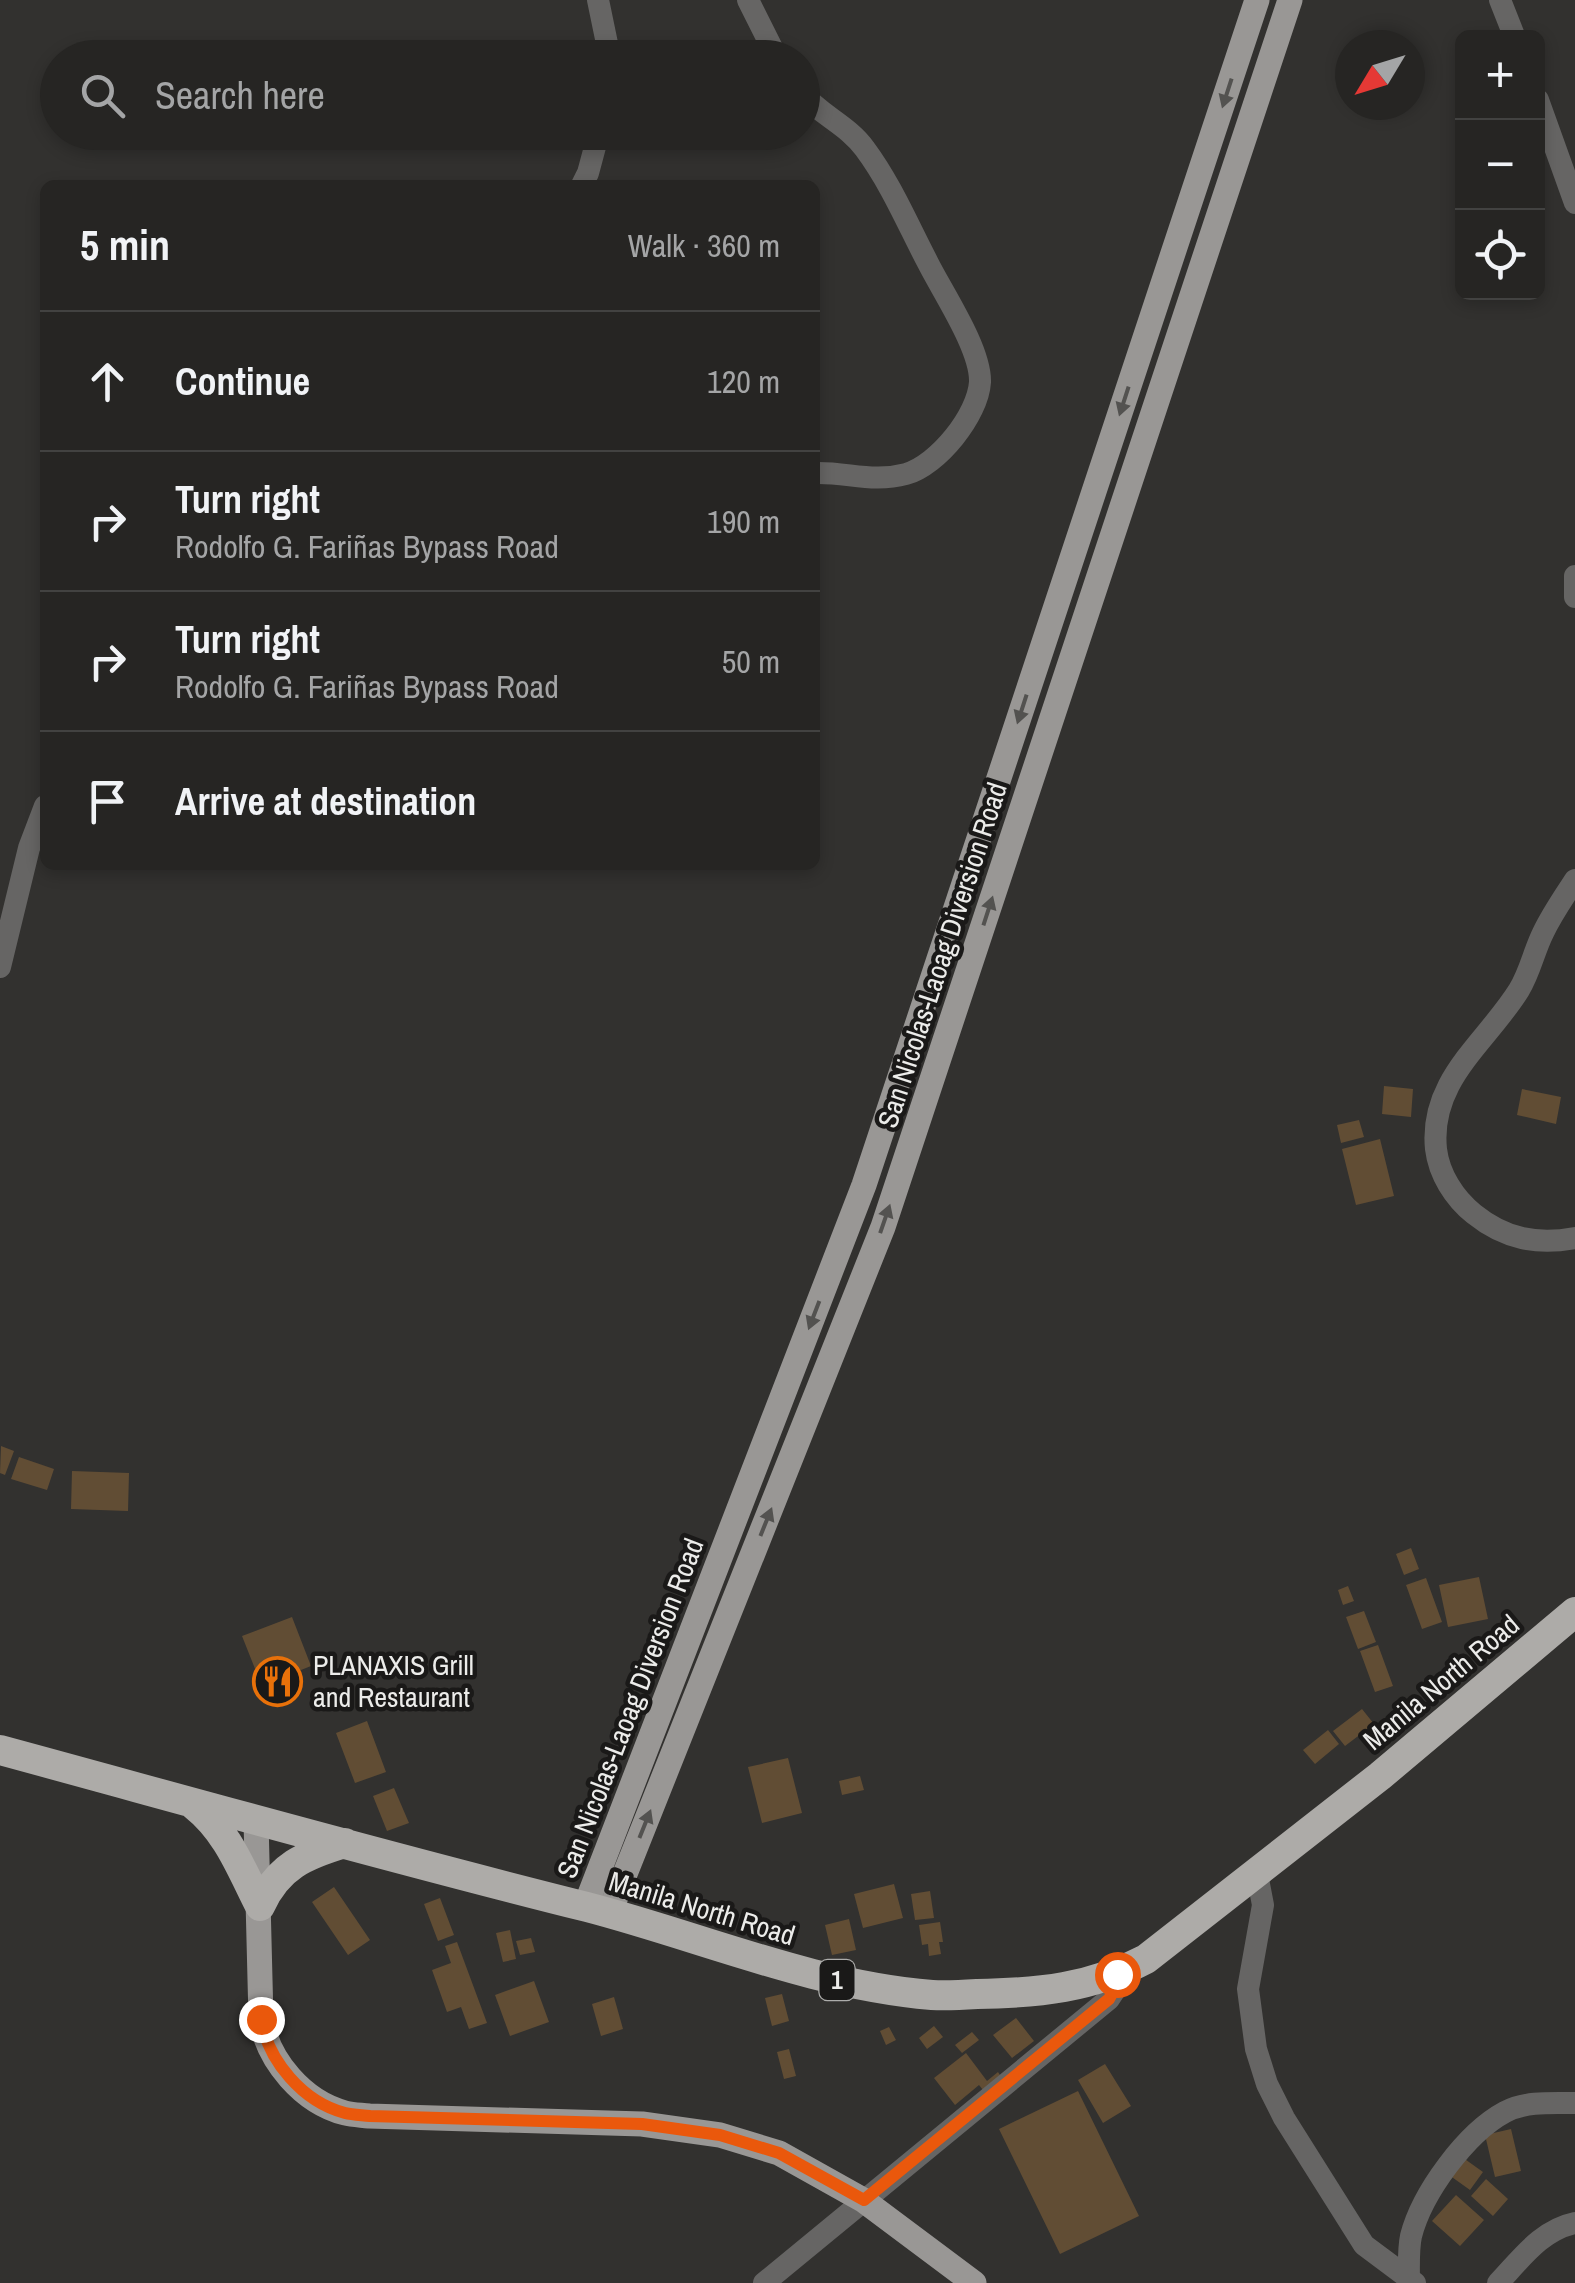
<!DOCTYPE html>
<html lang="en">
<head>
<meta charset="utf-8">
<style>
  :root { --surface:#262523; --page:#323130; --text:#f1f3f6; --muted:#a4a5a6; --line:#424241 }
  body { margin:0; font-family:"Archivo Narrow",sans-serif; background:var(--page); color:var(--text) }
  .controls { position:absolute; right:30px; top:30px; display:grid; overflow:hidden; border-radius:15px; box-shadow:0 5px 15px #0003 }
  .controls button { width:90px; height:90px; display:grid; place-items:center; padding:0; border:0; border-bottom:2px solid var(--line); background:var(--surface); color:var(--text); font:50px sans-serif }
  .compass { position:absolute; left:1335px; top:30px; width:90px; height:90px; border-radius:50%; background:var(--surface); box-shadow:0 5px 15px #0003; rotate:232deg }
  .stop { position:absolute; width:30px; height:30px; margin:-22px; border:8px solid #ea580c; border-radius:50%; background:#fff }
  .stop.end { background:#ea580c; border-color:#fff; box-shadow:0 2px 10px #0008 }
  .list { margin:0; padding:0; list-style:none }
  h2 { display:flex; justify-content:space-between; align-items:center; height:130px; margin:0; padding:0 40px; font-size:42px }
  h2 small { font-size:32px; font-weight:400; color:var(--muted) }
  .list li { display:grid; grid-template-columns:65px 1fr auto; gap:30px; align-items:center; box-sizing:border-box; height:140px; padding:0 40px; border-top:2px solid var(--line) }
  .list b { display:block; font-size:38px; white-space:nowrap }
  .list p { margin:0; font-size:32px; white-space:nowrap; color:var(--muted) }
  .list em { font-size:32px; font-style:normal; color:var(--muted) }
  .icon { flex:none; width:55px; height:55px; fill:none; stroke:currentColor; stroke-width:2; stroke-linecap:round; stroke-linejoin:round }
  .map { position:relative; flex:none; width:1575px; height:2283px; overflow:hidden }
  .search { position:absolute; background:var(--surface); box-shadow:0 5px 15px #0003; left:40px; top:40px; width:780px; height:110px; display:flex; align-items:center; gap:25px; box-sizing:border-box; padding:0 35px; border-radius:55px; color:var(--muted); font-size:38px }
  .panel { position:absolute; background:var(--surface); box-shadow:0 5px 15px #0003; left:40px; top:180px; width:780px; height:690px; border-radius:15px }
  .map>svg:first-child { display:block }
  .building { fill:#614d34 }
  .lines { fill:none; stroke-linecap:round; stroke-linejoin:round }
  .street { stroke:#666564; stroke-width:22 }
  .primary { stroke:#999795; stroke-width:25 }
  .highway { stroke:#adaba8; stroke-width:30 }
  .oneway { fill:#535250 }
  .route { stroke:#ea580c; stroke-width:12 }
  .labels { text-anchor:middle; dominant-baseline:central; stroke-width:9; stroke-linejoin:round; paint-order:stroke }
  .shield { fill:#1a1918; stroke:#adadab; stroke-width:2.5 }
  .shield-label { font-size:25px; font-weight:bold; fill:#ececea }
  .street-label { font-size:28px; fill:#ececea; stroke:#1a1918 }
  .poi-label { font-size:28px; fill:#ececea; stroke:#1a1918; text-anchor:start }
</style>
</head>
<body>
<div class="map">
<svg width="1575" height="2283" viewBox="0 0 1575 2283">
  <rect width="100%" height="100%" fill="#32312f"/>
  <path class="building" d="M1384,1086L1413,1089L1411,1117L1382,1114Z
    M1522,1089L1561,1097L1556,1124L1517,1115Z
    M1359,1120L1364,1137L1341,1143L1337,1125Z
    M1380,1139L1394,1196L1356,1205L1342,1149Z
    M1,1446L14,1451L5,1475L0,1473Z
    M19,1457L54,1469L47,1490L11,1479Z
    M72,1471L129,1473L128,1511L71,1509Z
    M1411,1548L1419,1569L1404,1575L1396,1554Z
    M1479,1577L1488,1619L1448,1627L1439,1585Z
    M1426,1578L1442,1622L1422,1629L1406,1585Z
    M1348,1586L1354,1601L1343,1605L1338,1590Z
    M1364,1611L1376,1642L1358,1649L1346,1617Z
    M292,1617L311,1666L286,1676L293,1695L269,1704L242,1636Z
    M1378,1645L1393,1686L1375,1692L1360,1651Z
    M1362,1709L1374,1724L1345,1746L1333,1731Z
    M367,1721L386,1772L355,1783L336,1733Z
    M1328,1730L1339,1744L1315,1764L1303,1750Z
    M788,1758L802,1813L762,1823L748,1767Z
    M860,1776L864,1790L842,1795L839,1781Z
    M394,1788L409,1823L387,1831L373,1796Z
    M894,1884L903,1918L863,1928L854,1894Z
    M334,1887L370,1940L348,1955L312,1902Z
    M930,1891L934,1918L915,1920L911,1894Z
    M440,1898L454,1935L438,1941L424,1904Z
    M849,1919L856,1950L832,1955L825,1925Z
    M940,1922L943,1942H939L941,1954L929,1956L928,1944L922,1945L919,1925Z
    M510,1930L516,1959L503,1962L496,1933Z
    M531,1938L535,1952L520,1955L516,1941Z
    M457,1942L487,2023L469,2029L461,2007L447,2012L432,1970L451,1963L445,1946Z
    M534,1981L549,2022L510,2036L495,1995Z
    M782,1994L789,2021L772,2026L765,1998Z
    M614,1997L623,2029L601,2036L592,2004Z
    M1016,2018L1034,2041L1012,2058L993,2035Z
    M934,2026L943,2037L927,2049L919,2038Z
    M889,2027L896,2040L886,2045L880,2031Z
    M972,2032L979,2040L962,2053L955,2045Z
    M789,2049L796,2076L784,2079L777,2052Z
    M966,2053L987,2081L998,2072L1004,2081L987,2095L979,2085L955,2105L934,2078Z
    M1105,2064L1131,2106L1103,2123L1078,2080Z
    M1078,2091L1139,2216L1060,2254L999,2129Z
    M1511,2129L1521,2171L1495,2177L1485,2135Z
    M1462,2157L1483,2172L1470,2190L1449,2175Z
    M1486,2179L1508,2199L1493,2216L1471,2196Z
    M1456,2195L1484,2220L1460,2246L1432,2221Z"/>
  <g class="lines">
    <path class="street" d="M598,0L610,58
      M748,0L777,58
      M1500,0L1515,38
      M802,93C820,115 848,125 865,149C891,184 908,225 928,263C943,293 981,349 980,382C978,415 938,465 906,474C872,483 848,472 815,473
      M1538,100L1575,203
      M582,185L588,173L599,132
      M1575,576V597
      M1575,880C1564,897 1552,914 1543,933C1534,951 1530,972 1519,990C1486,1043 1429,1080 1436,1149C1439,1174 1454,1198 1474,1214C1505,1239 1537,1245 1575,1238
      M0,967L29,848L45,806
      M1257,1874L1263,1905L1248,1989L1256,2049L1267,2084L1284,2118L1364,2245L1415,2283
      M764,2283L1109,1999L1115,1990L1117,1974
      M1409,2283C1409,2268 1408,2250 1411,2236C1422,2193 1466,2133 1505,2112C1526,2101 1552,2103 1575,2103
      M1498,2283C1521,2259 1541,2230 1575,2223"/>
    <path class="primary" d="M256,1821L261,2019C268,2061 303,2102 345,2113C353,2115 361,2115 369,2116L642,2124L720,2135L779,2153L863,2200L974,2283
      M585,1907L864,1185L1257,0
      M609,1914L883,1227L1290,0"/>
    <path class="highway" d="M0,1750C195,1803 390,1858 587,1907C702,1937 812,1985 932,1995C947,1996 962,1995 977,1994C1039,1993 1091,1988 1146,1959L1380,1776L1575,1612
      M194,1805C228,1832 241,1869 260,1906
      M260,1906C278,1866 305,1855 345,1843"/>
  </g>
  <defs><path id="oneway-solid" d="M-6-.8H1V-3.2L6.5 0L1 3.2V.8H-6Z" transform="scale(2.5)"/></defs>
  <g class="oneway">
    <use href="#oneway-solid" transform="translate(1227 93) rotate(108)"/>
    <use href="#oneway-solid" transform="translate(1124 401) rotate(108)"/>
    <use href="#oneway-solid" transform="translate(1022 709) rotate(108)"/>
    <use href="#oneway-solid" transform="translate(988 911) rotate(-72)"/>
    <use href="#oneway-solid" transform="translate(885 1219) rotate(-71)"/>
    <use href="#oneway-solid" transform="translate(814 1315) rotate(111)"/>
    <use href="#oneway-solid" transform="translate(766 1522) rotate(-68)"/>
    <use href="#oneway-solid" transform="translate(645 1824) rotate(-68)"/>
  </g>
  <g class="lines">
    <path class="route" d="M261,2019C268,2061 303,2102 345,2113C353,2115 362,2115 370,2116L642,2124L720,2135L779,2153L864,2200L1109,1999L1114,1990L1117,1974"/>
  </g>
  <defs>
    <symbol id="restaurant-ring" viewBox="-11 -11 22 22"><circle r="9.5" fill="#1a1918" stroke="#e8710a" stroke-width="1.5"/><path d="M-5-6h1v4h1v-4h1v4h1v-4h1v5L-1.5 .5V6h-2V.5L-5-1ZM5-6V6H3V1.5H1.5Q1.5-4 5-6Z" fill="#e8710a"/></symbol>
  </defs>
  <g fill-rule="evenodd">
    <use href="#restaurant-ring" x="250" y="1654" width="55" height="55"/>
  </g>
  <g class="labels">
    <rect class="shield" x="819.5" y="1960" width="35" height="40" rx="8"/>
    <g class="shield-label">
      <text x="837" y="1980">1</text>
    </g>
    <g class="street-label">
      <text transform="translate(942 955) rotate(-72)">San Nicolas-Laoag Diversion Road</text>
      <text transform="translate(1441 1682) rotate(-40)">Manila North Road</text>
      <text transform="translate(630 1708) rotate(-69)">San Nicolas-Laoag Diversion Road</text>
      <text transform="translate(702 1908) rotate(17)">Manila North Road</text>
    </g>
    <g class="poi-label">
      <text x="313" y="1665">PLANAXIS Grill<tspan x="313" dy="32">and Restaurant</tspan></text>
    </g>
  </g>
</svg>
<div class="controls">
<button>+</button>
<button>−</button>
<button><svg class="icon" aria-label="locate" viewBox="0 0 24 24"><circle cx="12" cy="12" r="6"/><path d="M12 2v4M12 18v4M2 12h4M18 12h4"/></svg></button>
</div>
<svg class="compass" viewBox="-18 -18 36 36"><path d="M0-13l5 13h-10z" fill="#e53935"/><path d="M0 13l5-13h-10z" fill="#a4a5a6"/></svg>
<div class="stop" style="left:1117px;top:1974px"></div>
<div class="stop end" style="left:261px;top:2019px"></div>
<div class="search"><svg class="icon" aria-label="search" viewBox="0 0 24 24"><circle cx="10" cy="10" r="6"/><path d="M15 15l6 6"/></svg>Search here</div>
<section class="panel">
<h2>5 min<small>Walk · 360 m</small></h2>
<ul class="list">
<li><svg class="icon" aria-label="ahead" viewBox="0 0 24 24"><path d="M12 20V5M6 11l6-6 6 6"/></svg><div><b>Continue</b></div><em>120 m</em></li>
<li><svg class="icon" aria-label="right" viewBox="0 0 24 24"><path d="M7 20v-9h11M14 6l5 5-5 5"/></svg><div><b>Turn right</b><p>Rodolfo G. Fariñas Bypass Road</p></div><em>190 m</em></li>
<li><svg class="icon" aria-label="right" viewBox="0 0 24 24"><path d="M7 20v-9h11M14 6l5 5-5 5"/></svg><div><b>Turn right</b><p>Rodolfo G. Fariñas Bypass Road</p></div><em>50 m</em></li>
<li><svg class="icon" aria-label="arrive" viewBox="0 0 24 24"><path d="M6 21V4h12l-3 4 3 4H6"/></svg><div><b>Arrive at destination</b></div></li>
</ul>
</section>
</div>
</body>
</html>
